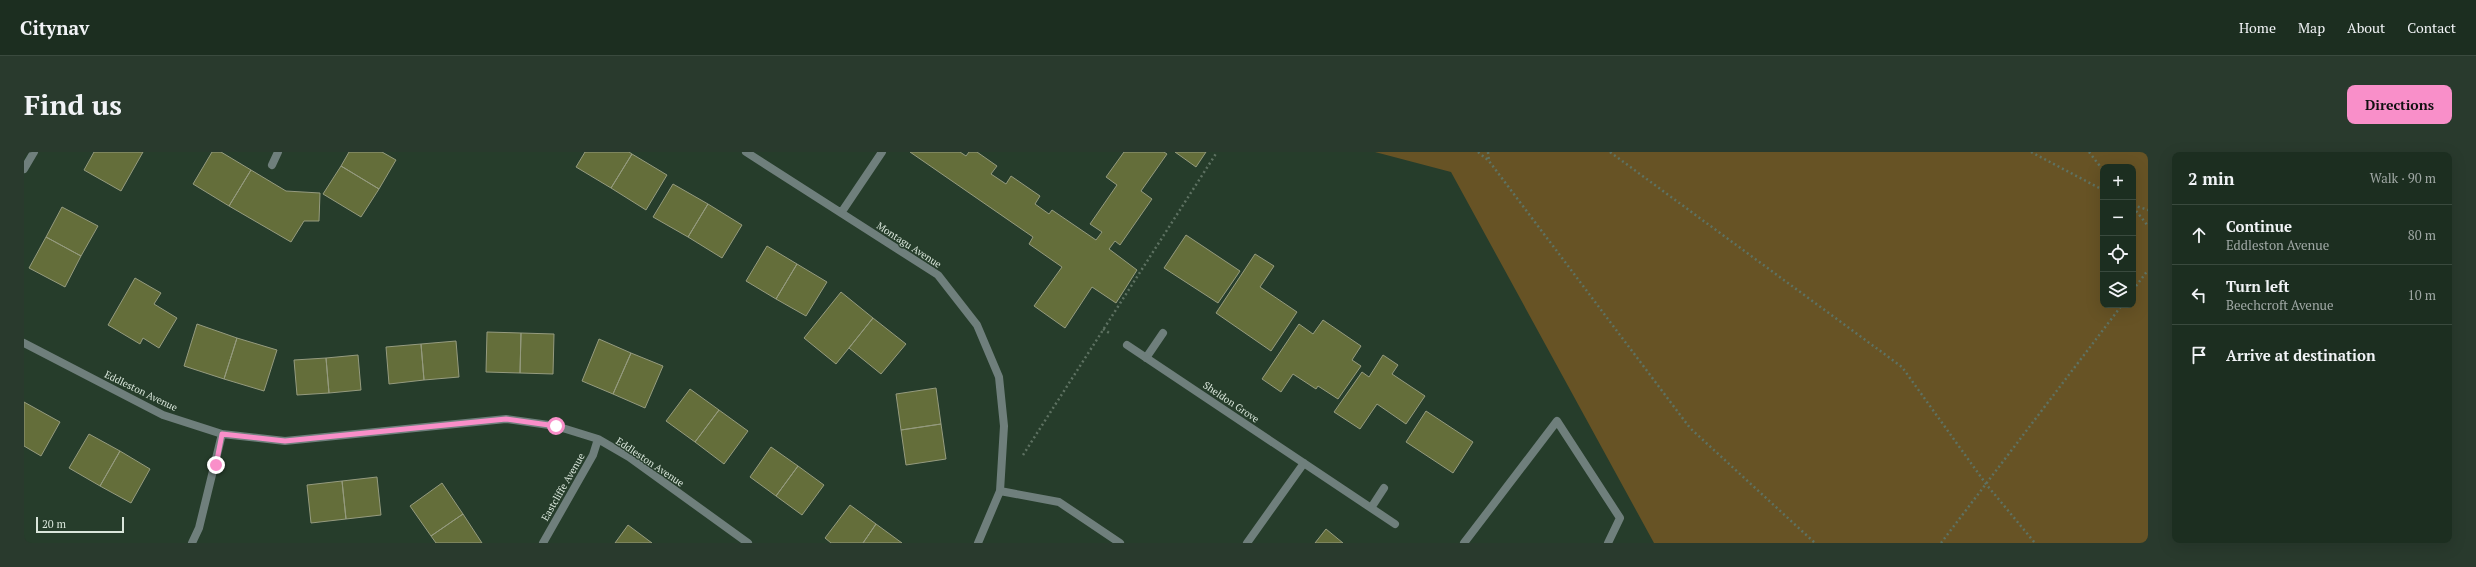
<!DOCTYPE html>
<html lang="en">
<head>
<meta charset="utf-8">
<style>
  :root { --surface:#1c2e20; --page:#293a2d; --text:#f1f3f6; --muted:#a0a8a5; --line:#3a4a3e; --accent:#f98fc9 }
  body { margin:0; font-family:"PT Serif",serif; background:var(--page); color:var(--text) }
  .controls { position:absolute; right:12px; top:12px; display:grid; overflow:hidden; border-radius:8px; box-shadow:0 4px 16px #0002 }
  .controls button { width:36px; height:36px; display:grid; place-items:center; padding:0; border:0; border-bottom:1px solid var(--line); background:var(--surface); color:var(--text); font:20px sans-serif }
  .scale { position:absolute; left:12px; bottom:10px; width:88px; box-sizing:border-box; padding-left:4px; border:2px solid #d9e6db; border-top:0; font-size:11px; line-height:14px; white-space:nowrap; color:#d9e6db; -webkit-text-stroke:3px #263d2b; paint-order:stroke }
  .stop { position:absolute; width:12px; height:12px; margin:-9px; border:3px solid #f98fc9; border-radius:50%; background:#fff }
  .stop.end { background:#f98fc9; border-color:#fff; box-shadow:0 1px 4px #0008 }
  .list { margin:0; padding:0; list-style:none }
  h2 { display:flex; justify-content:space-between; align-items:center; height:52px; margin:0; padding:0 16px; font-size:17px }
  h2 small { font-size:13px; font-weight:400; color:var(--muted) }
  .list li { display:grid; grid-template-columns:26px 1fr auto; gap:12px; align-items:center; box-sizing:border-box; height:60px; padding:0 16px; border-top:1px solid var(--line) }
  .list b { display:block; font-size:15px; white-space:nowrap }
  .list p { margin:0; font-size:13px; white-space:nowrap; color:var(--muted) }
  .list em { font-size:13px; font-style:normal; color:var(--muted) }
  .icon { flex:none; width:22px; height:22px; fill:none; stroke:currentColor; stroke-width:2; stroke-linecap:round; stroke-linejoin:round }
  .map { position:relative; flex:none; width:2124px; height:391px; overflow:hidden; border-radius:8px }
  header { display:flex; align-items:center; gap:24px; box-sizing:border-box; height:56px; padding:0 20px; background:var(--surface); border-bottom:1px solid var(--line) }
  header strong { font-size:19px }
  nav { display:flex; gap:22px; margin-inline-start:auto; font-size:14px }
  .intro { display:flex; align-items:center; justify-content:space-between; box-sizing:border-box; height:96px; padding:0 24px }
  h1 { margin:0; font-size:28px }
  .button { padding:10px 18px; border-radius:8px; background:var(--accent); color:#111; font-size:14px; font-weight:700 }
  main { display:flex; gap:24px; padding:0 24px }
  aside { flex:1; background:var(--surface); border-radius:8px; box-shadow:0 4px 16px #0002 }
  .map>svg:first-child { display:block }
  .green { fill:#675325; fill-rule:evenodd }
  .building { fill:#646e3a; stroke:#959b7f }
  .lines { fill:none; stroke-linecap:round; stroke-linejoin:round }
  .path { stroke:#5e7262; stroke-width:2.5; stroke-dasharray:2 3; stroke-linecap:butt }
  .service { stroke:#6f7f7c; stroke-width:8 }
  .minor { stroke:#6f7f7c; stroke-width:8 }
  .route { stroke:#f98fc9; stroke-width:5 }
  .labels { text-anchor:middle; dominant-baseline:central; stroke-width:3; stroke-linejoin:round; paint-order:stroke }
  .street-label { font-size:10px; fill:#d9e6db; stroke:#263d2b }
</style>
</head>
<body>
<header>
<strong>Citynav</strong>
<nav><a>Home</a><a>Map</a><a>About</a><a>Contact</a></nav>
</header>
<div class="intro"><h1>Find us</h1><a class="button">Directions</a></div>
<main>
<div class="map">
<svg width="2124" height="391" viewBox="0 0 2124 391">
  <rect width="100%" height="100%" fill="#263d2b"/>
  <path class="green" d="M1351,0H2124V391H1630L1427,20ZM2079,15H2109V153H2079Z"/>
  <path class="building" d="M70,0H119L97,39L60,18Z
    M188,0H197L227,18L205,54L169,32Z
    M325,0H358L372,8L355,37L317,14Z
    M561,0H605L608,2L587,36L552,15Z
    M886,0H936L942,4L945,0H953L973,14L967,22L982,32L987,24L1016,44L1011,52L1025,62L1028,58L1072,88L1078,80L1066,72L1093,33L1082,25L1100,0H1140L1143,2L1117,39L1128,47L1096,93L1091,89L1085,97L1113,118L1092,151L1068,135L1041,176L1010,154L1038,115L1005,92L1009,85Z
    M1151,0H1182L1172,15Z
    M608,2L643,23L622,58L587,36Z
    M317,14L355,37L337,65L299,42Z
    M227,18L262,39L296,41L295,69H280L267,90L205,54Z
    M649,32L684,52L664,85L629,65Z
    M684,52L718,73L698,106L664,85Z
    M38,55L74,74L57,104L22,85Z
    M1162,83L1216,119L1194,151L1140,116Z
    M22,85L57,104L41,135L5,116Z
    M743,94L773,112L752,147L722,129Z
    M1231,102L1250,114L1236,135L1273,160L1247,199L1192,161Z
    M773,112L803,130L782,164L752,147Z
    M111,126L137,141L130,152L153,166L135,196L119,186L116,192L84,173Z
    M817,140L849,166L812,212L780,186Z
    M849,166L882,192L857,222L825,196Z
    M1299,168L1337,194L1328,208L1337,214L1314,247L1294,234L1292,237L1269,222L1257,240L1238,227L1275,172L1289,182Z
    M173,172L213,186L200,227L160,214Z
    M463,180L497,181L496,221L462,220Z
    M497,181L530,182L529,222L496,221Z
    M213,186L253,198L240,239L200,227Z
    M575,187L607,201L589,242L558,229Z
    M432,189L435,225L400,228L397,192Z
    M397,192L400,228L365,232L362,195Z
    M607,201L639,214L621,256L589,242Z
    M334,203L337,238L305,241L302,206Z
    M1359,203L1374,213L1368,222L1401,244L1382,272L1353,252L1336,277L1310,260L1338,220L1345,225Z
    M302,206L305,241L273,243L270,208Z
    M912,236L917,272L877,278L872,242Z
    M666,237L695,258L671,290L642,269Z
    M0,250L36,270L17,304L0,294Z
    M695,258L724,279L700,312L671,290Z
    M1402,259L1449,290L1429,321L1382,290Z
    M917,272L922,307L882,313L877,278Z
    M65,282L96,299L76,334L45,316Z
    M747,295L774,314L752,344L726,325Z
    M96,299L126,317L107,351L76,334Z
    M774,314L800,333L778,363L752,344Z
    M353,325L357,363L322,367L318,329Z
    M318,329L322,367L287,371L283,333Z
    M418,331L439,362L407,384L386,354Z
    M826,353L852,372L839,391H807L801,386Z
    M439,362L458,391H412L407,384Z
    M852,372L878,391H839Z
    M604,373L628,391H591Z
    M1302,377L1319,391H1291Z"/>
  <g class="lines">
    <path class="path" d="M1454,0L1465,9L1666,276L1791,391
      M1464,0L1465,9
      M1586,0L1878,215L1962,332L2011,391
      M2007,0L2079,38
      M2065,0L2079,18
      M2109,53L2124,58
      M2109,55L2124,74
      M2109,138L2124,118
      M1079,177L1087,182
      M999,303L1193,0
      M1917,391L2098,153"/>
    <path class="service" d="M248,13L254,0
      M1440,391L1533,269L1596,366L1584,391"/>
    <path class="minor" d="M722,0L914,123L953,173L975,225L980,274L976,339L954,391
      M0,17L10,0
      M817,61L858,0
      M0,191L139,263L198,282L261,289L482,267L532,274L574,287L605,305L724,391
      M1103,193L1371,372
      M1122,206L1139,181
      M976,339L1035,350L1096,391
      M1347,356L1360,336
      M168,391L175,376L198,282
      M519,391L569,303L574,287
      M1223,391L1280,311"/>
  </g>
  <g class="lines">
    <path class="route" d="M192,313L198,282L261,289L482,267L532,274"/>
  </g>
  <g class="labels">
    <g class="street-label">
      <text transform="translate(885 93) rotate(33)">Montagu Avenue</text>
      <text transform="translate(117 239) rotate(26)">Eddleston Avenue</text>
      <text transform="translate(1207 250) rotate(34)">Sheldon Grove</text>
      <text transform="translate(626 310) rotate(34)">Eddleston Avenue</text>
      <text transform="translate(539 335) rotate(-60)">Eastcliffe Avenue</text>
    </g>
  </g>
</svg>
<div class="controls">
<button>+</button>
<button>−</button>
<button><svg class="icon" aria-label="locate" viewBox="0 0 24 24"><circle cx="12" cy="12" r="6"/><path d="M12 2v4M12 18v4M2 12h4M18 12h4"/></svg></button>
<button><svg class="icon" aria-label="layers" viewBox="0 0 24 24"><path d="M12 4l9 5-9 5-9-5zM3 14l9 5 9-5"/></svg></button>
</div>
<div class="scale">20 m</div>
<div class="stop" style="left:532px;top:274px"></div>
<div class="stop end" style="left:192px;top:313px"></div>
</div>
<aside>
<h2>2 min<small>Walk · 90 m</small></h2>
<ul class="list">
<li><svg class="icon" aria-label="ahead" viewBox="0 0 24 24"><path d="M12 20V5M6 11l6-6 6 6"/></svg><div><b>Continue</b><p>Eddleston Avenue</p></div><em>80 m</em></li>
<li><svg class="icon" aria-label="left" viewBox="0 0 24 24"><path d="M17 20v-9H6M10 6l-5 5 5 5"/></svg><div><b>Turn left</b><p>Beechcroft Avenue</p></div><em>10 m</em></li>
<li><svg class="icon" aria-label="arrive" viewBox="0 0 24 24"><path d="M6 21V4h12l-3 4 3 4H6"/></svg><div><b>Arrive at destination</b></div></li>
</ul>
</aside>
</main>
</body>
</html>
